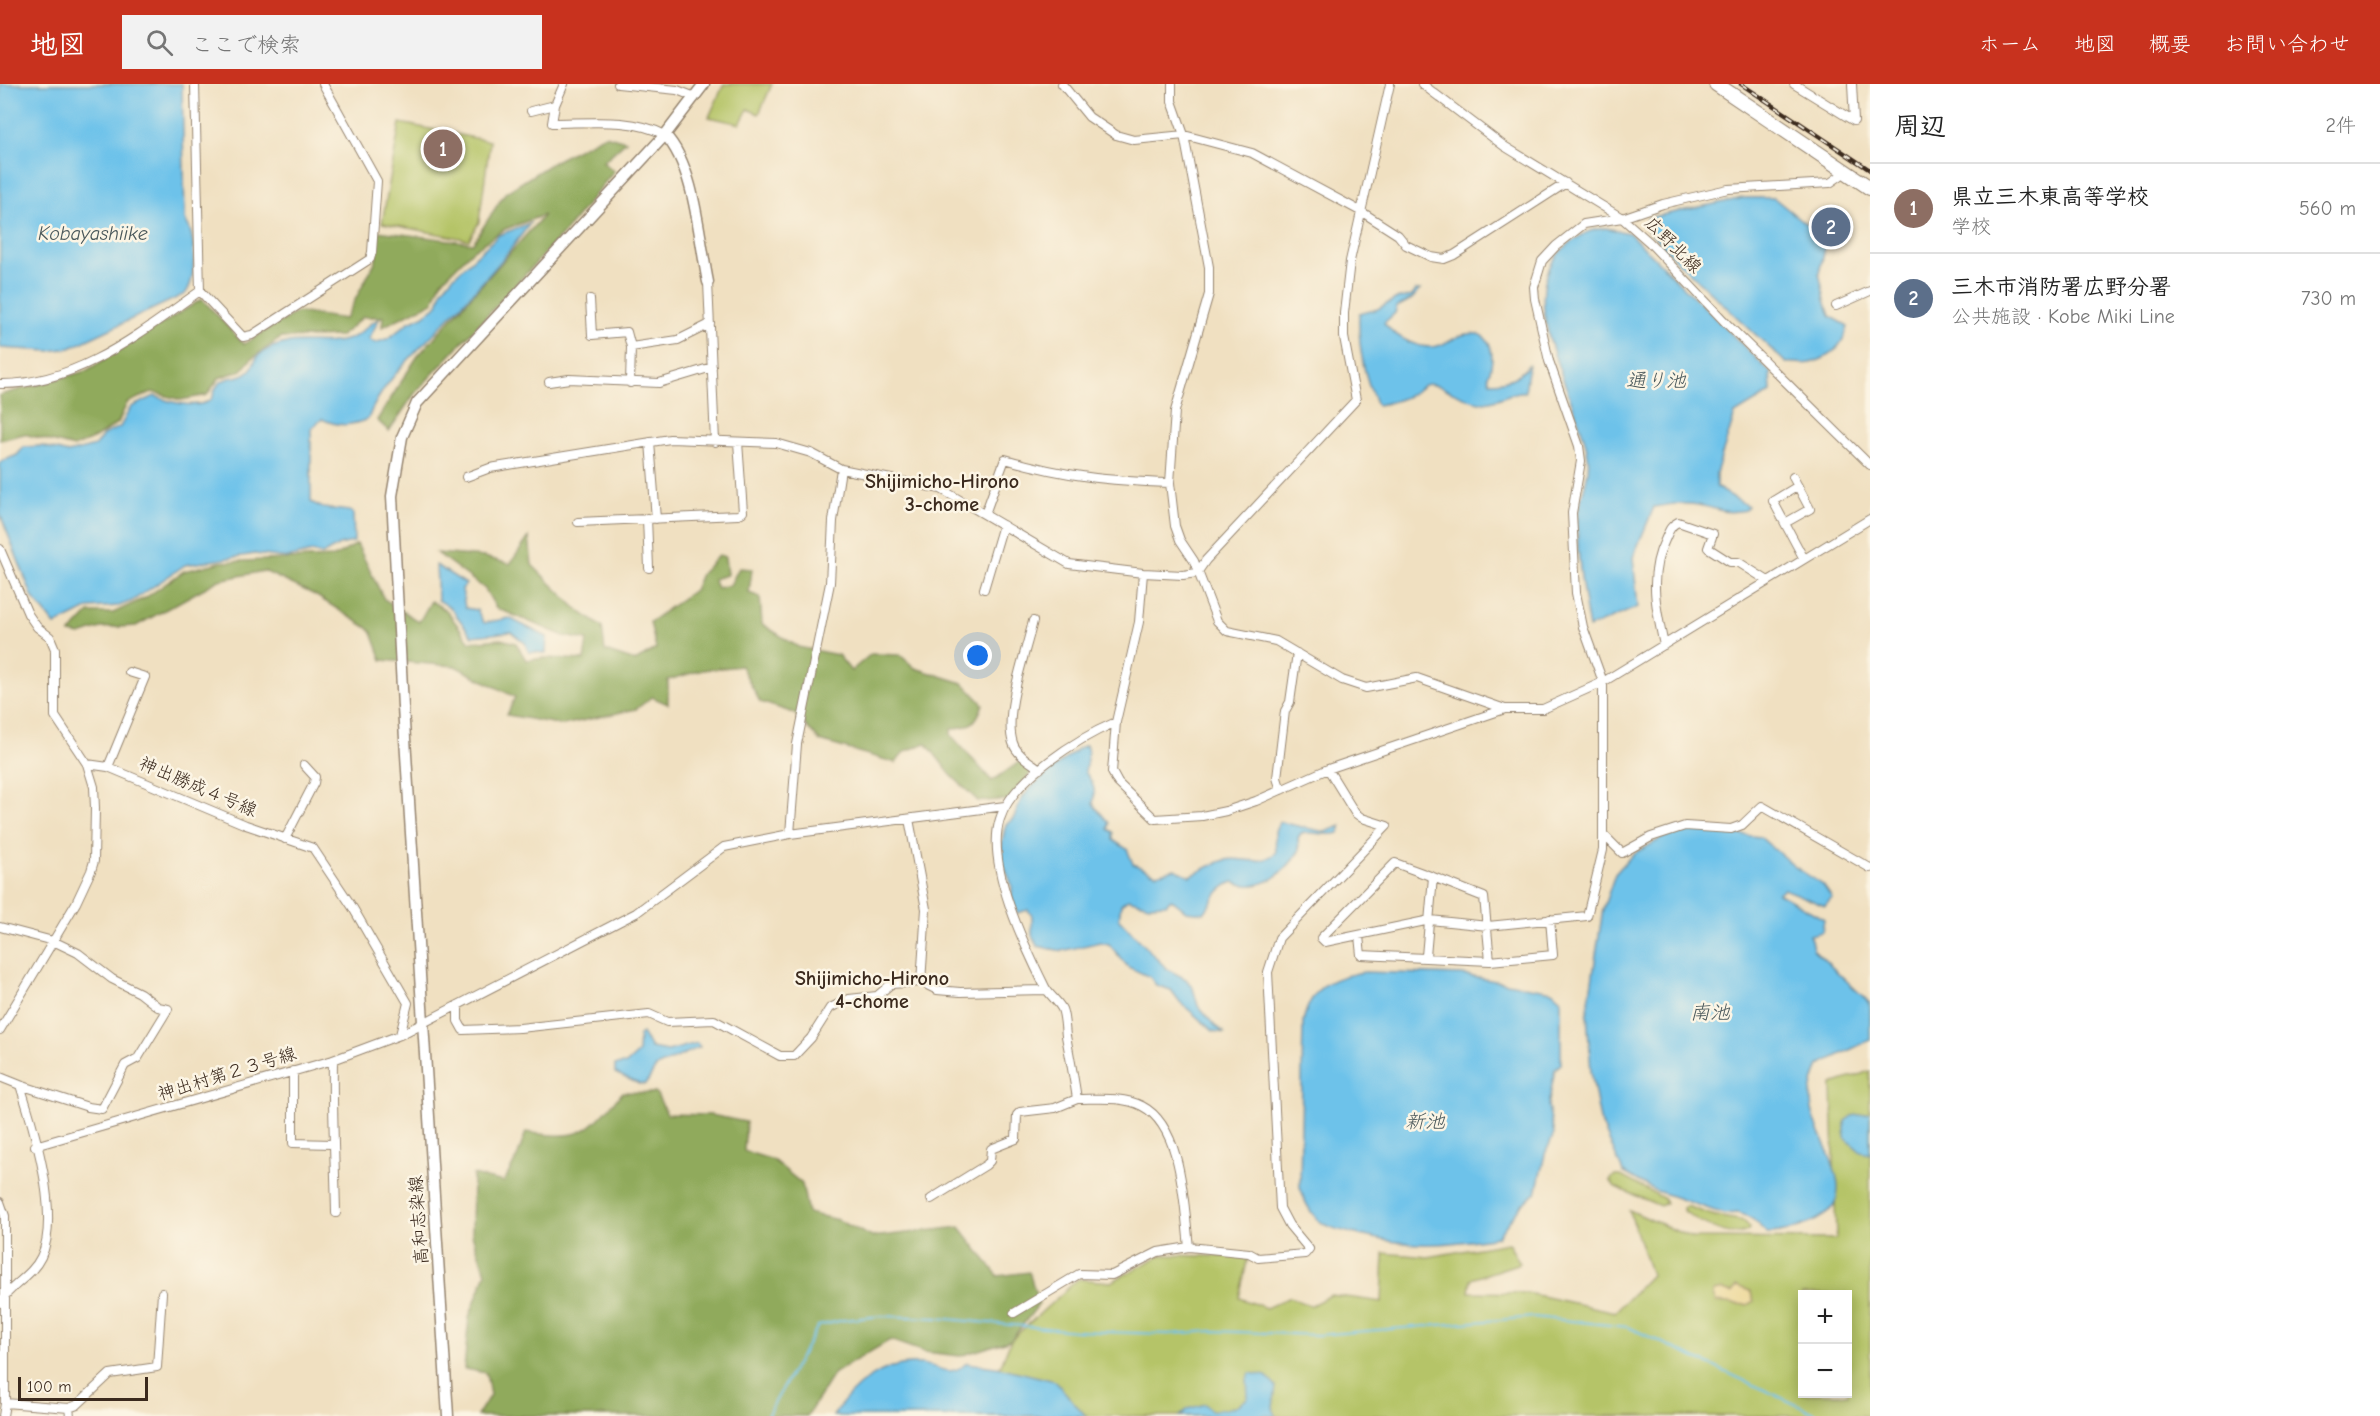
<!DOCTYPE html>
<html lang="ja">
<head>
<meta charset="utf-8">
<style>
  :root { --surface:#fff; --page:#f2f2f2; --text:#222; --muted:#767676; --line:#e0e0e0; --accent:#c8321e }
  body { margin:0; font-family:"Comic Neue","Klee One",sans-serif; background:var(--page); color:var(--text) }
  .controls { position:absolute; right:18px; bottom:18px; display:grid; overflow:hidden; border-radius:0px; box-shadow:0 3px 15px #0003 }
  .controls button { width:54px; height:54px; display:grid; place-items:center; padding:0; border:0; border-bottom:2px solid var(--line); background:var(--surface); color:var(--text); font:30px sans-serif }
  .scale { position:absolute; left:18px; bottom:15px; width:130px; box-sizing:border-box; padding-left:6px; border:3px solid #3b2a1e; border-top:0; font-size:16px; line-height:21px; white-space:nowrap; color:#3b2a1e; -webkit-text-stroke:4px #fcf5e5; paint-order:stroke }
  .you { position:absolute; left:978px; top:572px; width:21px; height:21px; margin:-15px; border:4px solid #fff; border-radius:50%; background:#1a73e8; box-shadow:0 0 0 9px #1a73e833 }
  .badge { display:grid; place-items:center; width:39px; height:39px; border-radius:50%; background:var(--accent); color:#fff; font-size:20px; font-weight:700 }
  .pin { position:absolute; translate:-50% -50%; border:3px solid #fff; box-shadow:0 2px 6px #0006 }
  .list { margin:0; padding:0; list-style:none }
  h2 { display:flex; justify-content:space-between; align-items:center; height:78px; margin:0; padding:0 24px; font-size:26px }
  h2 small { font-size:20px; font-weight:400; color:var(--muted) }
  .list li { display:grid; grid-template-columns:39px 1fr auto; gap:18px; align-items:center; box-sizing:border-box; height:90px; padding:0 24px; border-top:2px solid var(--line) }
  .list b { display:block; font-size:22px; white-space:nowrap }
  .list p { margin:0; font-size:20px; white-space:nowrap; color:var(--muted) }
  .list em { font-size:20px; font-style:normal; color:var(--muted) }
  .icon { flex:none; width:33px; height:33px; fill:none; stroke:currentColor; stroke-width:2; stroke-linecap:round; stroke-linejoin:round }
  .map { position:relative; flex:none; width:1870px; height:1332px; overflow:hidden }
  header { display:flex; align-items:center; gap:36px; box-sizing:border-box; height:84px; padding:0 30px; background:var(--accent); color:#fff }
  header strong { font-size:28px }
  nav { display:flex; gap:33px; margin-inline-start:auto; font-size:21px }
  .search { width:420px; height:54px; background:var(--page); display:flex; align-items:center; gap:15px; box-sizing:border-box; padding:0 21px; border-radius:0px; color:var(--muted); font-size:22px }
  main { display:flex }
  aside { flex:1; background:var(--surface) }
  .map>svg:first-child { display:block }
  .green { fill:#b5c467; stroke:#787742; stroke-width:1.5; fill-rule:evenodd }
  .forest { fill:#90aa5c; stroke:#666a3d; stroke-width:1.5 }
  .sand { fill:#eeda9e; stroke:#94825e; stroke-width:1.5 }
  .water { fill:#6dc2ea; stroke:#547684; stroke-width:1.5 }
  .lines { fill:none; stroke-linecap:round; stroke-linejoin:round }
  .stream { stroke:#6dc2ea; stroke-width:2 }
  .minor-casing { stroke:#968570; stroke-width:10 }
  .tertiary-casing { stroke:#968570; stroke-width:13 }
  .primary-casing { stroke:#968570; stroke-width:16 }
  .minor { stroke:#fff; stroke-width:8 }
  .tertiary { stroke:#fff; stroke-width:10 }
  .primary { stroke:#fff; stroke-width:14 }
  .rail-casing { stroke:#3b2a1e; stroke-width:4.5 }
  .rail { stroke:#fcf5e5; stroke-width:2; stroke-dasharray:7; stroke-linecap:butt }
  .labels { text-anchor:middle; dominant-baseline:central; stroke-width:5; stroke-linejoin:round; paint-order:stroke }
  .street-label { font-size:18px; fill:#3b2a1e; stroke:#fcf5e5 }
  .water-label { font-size:20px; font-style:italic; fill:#4a585b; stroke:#fcf5e5 }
  .neighbourhood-label { font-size:20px; font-weight:bold; fill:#3b2a1e; stroke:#fcf5e5 }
</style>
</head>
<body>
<header>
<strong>地図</strong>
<div class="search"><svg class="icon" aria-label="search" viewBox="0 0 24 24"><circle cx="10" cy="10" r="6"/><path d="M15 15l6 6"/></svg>ここで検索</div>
<nav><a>ホーム</a><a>地図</a><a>概要</a><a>お問い合わせ</a></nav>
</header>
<main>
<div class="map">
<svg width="1870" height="1332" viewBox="0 0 1870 1332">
  <rect width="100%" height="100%" fill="#fcf5e5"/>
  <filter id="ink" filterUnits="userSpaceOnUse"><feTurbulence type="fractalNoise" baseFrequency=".0167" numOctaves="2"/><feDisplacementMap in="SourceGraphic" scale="12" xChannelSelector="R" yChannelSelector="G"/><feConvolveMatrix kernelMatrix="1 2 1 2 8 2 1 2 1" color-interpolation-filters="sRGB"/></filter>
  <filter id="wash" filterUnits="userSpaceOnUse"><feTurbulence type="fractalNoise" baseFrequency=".008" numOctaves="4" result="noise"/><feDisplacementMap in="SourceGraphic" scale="24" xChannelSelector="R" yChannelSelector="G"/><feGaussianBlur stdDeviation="1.35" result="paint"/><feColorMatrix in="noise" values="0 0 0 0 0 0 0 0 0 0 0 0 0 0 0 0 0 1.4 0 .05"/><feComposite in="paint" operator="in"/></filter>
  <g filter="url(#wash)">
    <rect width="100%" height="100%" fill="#f0e0c1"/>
    <path class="green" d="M724,0H772L759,30L748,25L740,40L709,33Z
      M400,39L490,57L479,138L469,156L382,139Z
      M1870,987V1332H980L1011,1256L1078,1195L1111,1198L1161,1171L1248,1173L1239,1214L1266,1224L1290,1213L1310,1222L1331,1211L1382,1218L1384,1169L1428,1173L1508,1159L1520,1179L1471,1195L1469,1208L1527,1209L1615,1228L1651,1191L1629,1126L1692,1154L1836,1155L1832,1000ZM1802,1210H1848V1310H1802Z
      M1614,1092H1621L1663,1114L1666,1119L1660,1122L1615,1103L1610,1096Z
      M1686,1122L1715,1132L1744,1137L1749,1143L1748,1147C1728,1155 1701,1139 1685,1128L1683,1124Z"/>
    <path class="forest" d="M605,51L626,57L603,78L614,87L562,151L415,309L389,347L377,336L417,273L544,131L505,145L472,167L441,198L433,218L382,243L383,233H363L341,252L281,254L251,275L242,286L219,294L207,311L181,316L152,308L127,319L118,339L95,354L74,363L24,350L0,356V311L86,287L202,215L244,260L297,228L345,235L376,176L378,147L473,159L505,109L555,77Z
      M529,453L532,481L578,526L602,543L605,567L635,577L656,565L650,538L694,506L701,490L719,471L725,473L727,491L713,495L717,504L730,501L739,484L752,485L749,509L760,513L762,540L798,563L838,571L851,587L871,570L900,571L915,584L963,599L983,620C977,639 970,644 951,644V651L992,697L1021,677L1032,688L1008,716L978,717L951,691L926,659L904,668L896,679L820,657L794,629L760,618L741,582L702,586L668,596V620L652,613L636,625L563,641L507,631L515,613L455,582L382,576L371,546L315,511L264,487L219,496L136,542L101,544L80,551L70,549L89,529H113L145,514L184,487L221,478L334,473L357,460L384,515L419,538L431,517L446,526L470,558L500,555L516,559L526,576L545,574L584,576L587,556L564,552L496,524L485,505L437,469L484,473L510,480Z
      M623,1008L656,1009L667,1030L711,1031L746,1038L744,1067L773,1076L802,1100L808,1129L838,1136L872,1153L960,1143L998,1192L1029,1188L1039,1220L1011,1256L960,1272L924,1268L890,1256L834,1289L807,1332H477L490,1311L486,1289L464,1285L469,1233L486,1189L472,1151L473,1091L504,1098L518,1071L526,1048C584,1057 586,1049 623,1008Z"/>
    <path class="sand" d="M1736,1202L1750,1207L1754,1217L1747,1221L1716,1218L1713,1211L1714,1208L1723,1206L1732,1209Z"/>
    <path class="water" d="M0,0H182L185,136C196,150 197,196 185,210L70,264L50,267L0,264Z
      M1743,114H1774L1827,157L1819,189L1825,216L1830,232L1848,242C1843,262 1831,274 1810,279C1803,281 1794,278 1786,279L1677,177L1644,142L1648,134Z
      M530,139C504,177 471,211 439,244C413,272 381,299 368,335C350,342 339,343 322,335L311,345V418L323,424L350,427L353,429L354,458L339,461L322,471L312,468L287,474L255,470L185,481L132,517L119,522L89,524L55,541L33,514L0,430V378L17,371L24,363L42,362L68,369L95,362L103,351L120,343L131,323L155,312C169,318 195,325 209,317C215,314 213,307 217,302C226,290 240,296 249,287C254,283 254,275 259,271C288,248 321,265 349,255C361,251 367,240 379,235L369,255L375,259L389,254L409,238L423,232L438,221L442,206L452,194L499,151Z
      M1606,144L1629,149L1770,288L1771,308L1735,330L1716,389V403L1748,422L1745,426C1723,430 1723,426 1703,422C1686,418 1671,420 1654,423L1633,473L1638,523L1589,544C1583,511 1575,463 1578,430C1580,412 1591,391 1588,372C1580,313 1505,207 1569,160C1582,150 1590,145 1606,144Z
      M1416,206H1420L1412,215L1397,223L1395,229L1384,239C1396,254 1422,268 1441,261C1450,258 1458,251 1467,250C1493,246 1496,274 1488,292L1490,298C1507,298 1519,294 1529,280L1525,308C1513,306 1496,319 1480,318C1464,317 1437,296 1424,301C1420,303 1416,308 1412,310C1401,316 1390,319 1377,321C1364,293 1358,261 1359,230L1378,225L1395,215L1412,212Z
      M436,481L466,500L462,505L465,524L477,526L484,539L509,534L547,553L546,569L529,568L525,559L511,548L472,552L450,523L438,516Z
      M1086,661L1088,668L1085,688C1094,699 1096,706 1093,720L1109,739L1108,745L1113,748V756L1127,765L1133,780L1156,790L1175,785L1190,792C1201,787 1214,779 1225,776C1245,772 1255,784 1276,769L1275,747L1280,738L1325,748L1341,742L1339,749C1326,753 1314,747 1301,749L1298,754L1299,767C1284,791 1260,809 1233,798C1216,805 1214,816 1204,829L1186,827L1171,815L1166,820L1149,821L1128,815L1121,820L1119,835L1167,885L1186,895L1193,904L1198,922L1215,942L1225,949L1213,947L1180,918L1171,906L1156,901L1150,893L1128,883L1109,860L1100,858L1062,867L1037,862L1032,851V832L1028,826L1017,829L1011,812C1015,800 1006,790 1003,779C1000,768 1003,751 1006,740C1017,735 1016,725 1021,716C1034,696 1061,680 1079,664Z
      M1692,745L1760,753L1795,783L1823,801L1832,814L1825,822L1784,805L1778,809L1824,835L1822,848L1810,851L1813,865L1870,919V956L1819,981C1815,992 1810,1005 1811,1017C1813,1058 1870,1113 1812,1138C1797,1145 1784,1149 1767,1149L1750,1133L1738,1129L1724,1130L1654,1106L1623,1088L1600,1036L1591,988L1587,930L1603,825L1615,790L1633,770L1664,753Z
      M1365,888L1462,891L1552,907L1561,915V980L1555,985L1548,1022L1554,1050L1545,1070L1536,1109L1522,1120L1497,1153C1443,1162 1409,1164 1356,1150C1343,1147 1327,1144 1317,1135C1308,1126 1304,1115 1300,1103L1303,938C1311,902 1331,893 1365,888Z
      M642,949L651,964L668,967L697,959L700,963L656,983L646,1000H639L615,989V981L626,980L638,969L639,951Z
      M1870,1029V1070L1861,1068L1845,1054V1037L1852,1032Z
      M967,1279L1002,1284L1055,1297L1086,1332H833C852,1303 882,1277 920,1280C942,1282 947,1295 967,1279Z
      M1250,1289L1266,1292L1276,1303L1273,1323L1275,1332H1180L1188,1325L1205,1320L1211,1326C1223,1327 1240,1323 1248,1313L1247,1295Z"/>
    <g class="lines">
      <path class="stream" d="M767,1332L818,1242L844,1236L881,1232L937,1234L1076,1247L1168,1250L1213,1247L1318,1251L1534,1233L1628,1243L1821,1332"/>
    </g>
  </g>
  <g filter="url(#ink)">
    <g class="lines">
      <defs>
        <path id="minor" d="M195,0L200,207L243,253L252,251L370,175L372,168L377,97L323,0
          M618,0L677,6L695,13
          M1062,0L1089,33L1116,51L1134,56L1184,51L1252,69L1362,128L1398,151L1406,161L1431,173L1444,175L1454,171L1566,99
          M1172,0V17L1184,51L1209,183V210L1175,327L1170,399L1175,442L1180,456L1194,477L1217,537L1227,547L1276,557L1342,596L1366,604L1417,594L1505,625H1543L1603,598L1870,435
          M1422,0L1504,62L1622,134L1649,158L1727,240L1870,381
          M1794,0L1854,37L1852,0
          M555,21L552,39C588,39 632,33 665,51
          M531,27L555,21L564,0
          M708,198L715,358
          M590,215L592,251L627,248L631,263L630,299
          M1836,222L1870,207
          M631,263L678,256L710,240
          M549,298L569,295L659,299L712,283
          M0,300C77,301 140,249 200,207
          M650,358L656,435
          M466,393L490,384L670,355L776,359L811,369L841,385L941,405L1069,480L1143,489L1183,491L1197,489L1206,476L1356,316L1344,253V229L1350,177L1390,0
          M1798,402L1773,417L1804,475
          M985,430L1005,375C1063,392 1109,397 1170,399
          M647,434L649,484
          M578,438L738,431L743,428L738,358
          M1785,439L1810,425L1793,393
          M0,465L28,530L37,543L50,553L55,565V632L87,680L94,703L95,724L94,777L91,787L76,819L0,946
          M1143,489L1139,538L1116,638L1112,688L1118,699L1155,735L1202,732L1226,727L1256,717L1328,685L1505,625
          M984,505L1003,441
          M1033,537C1026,568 1003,630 1013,659C1017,671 1030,678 1040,685
          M1664,561C1656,525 1648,490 1665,456C1669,447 1670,442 1678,438L1713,450L1708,464L1730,478H1738L1768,497
          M1116,638C1079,654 1013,694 1000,735C985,780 1025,863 1045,903C1049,911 1058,917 1062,925C1065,933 1065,944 1066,952C1070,973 1074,994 1077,1015C1098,1015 1123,1012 1142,1022C1183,1043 1184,1122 1189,1163L1249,1169L1258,1174L1305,1170L1309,1165L1289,1141L1280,1124L1268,888L1279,854L1387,742L1362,734L1355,729L1328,685
          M87,680L108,683L246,741L313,764L353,824L408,919L400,951
          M108,683L145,593L129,588
          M1281,706L1277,694L1285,627L1290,618L1297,569
          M909,735L926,825L921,898
          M790,750L797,660L830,499L833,437L841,385
          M1604,751L1622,769L1651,753L1685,742L1731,745L1742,741L1762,722L1870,784
          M285,755L314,699L315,693L304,681
          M0,843L53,857L78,869L112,895L140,909L158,923L168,925L138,974L125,981L102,1025L88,1023L20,1001
          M1359,852L1361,871L1490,877L1484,813L1433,793
          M1426,872L1433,793L1395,779L1321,854L1325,858L1430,836L1488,842L1587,832L1603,766V598L1583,543L1576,509L1572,429L1581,377L1579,362L1549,277L1535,215L1534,203L1542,177L1556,162L1584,140L1622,134L1663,120L1728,105L1830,99L1840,92L1843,85
          M1490,877L1553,871L1550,835
          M458,921V937L463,946L520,944L649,930L667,938L714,936L780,972H794L811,954L830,924L849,915L877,912L891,900L921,898L937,906L960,908L1046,906
          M333,976C332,1028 335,1078 336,1129
          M293,987V1059L332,1060
          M0,993L20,1001C34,1044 61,1132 41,1173C32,1192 11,1201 0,1218
          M35,1062L333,976L400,951L636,829L724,763L790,750L1005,722
          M931,1115L986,1081L990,1077L991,1065L1016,1055L1017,1031L1020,1028L1055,1024L1077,1015
          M0,1118L5,1132V1319L3,1332
          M1014,1229L1079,1190L1112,1191L1158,1168L1189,1163
          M5,1319L69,1324L70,1332
          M69,1324L77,1321L110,1290L157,1283L162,1209"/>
        <path id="tertiary" d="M665,51C695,82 699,155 708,198
          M448,1332L403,623L392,412L402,353L417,319L665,51L704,0"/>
        <path id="primary" d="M1716,0L1870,104"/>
      </defs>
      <use href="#minor" class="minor-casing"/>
      <use href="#tertiary" class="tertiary-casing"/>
      <use href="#primary" class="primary-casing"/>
      <use href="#minor" class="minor"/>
      <use href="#tertiary" class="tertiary"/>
      <use href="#primary" class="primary"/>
      <defs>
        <path id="rail" d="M1741,0L1870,86"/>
      </defs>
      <use href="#rail" class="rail-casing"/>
      <use href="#rail" class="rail"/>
    </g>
  </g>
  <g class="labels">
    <g class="street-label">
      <text transform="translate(1673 161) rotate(45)">広野北線</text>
      <text transform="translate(198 703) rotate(23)">神出勝成４号線</text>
      <text transform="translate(227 990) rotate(-17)">神出村第２３号線</text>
      <text transform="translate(419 1136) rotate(-94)">高和志染線</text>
    </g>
    <g class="water-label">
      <text x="93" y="149">Kobayashiike</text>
      <text x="1656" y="296">通り池</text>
      <text x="1710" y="928">南池</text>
      <text x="1425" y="1037">新池</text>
    </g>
    <g class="neighbourhood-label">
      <text x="942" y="397">Shijimicho-Hirono<tspan x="942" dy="23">3-chome</tspan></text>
      <text x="872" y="894">Shijimicho-Hirono<tspan x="872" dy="23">4-chome</tspan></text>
    </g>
  </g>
</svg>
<div class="controls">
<button>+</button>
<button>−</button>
</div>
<div class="scale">100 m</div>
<div class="you"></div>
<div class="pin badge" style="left:443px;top:65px;background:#8d6e63">1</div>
<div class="pin badge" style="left:1831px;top:143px;background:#5c6f8a">2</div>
</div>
<aside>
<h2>周辺<small>2件</small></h2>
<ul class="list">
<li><span class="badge" style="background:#8d6e63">1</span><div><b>県立三木東高等学校</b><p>学校</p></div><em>560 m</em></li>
<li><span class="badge" style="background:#5c6f8a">2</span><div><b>三木市消防署広野分署</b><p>公共施設 · Kobe Miki Line</p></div><em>730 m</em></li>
</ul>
</aside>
</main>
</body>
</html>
